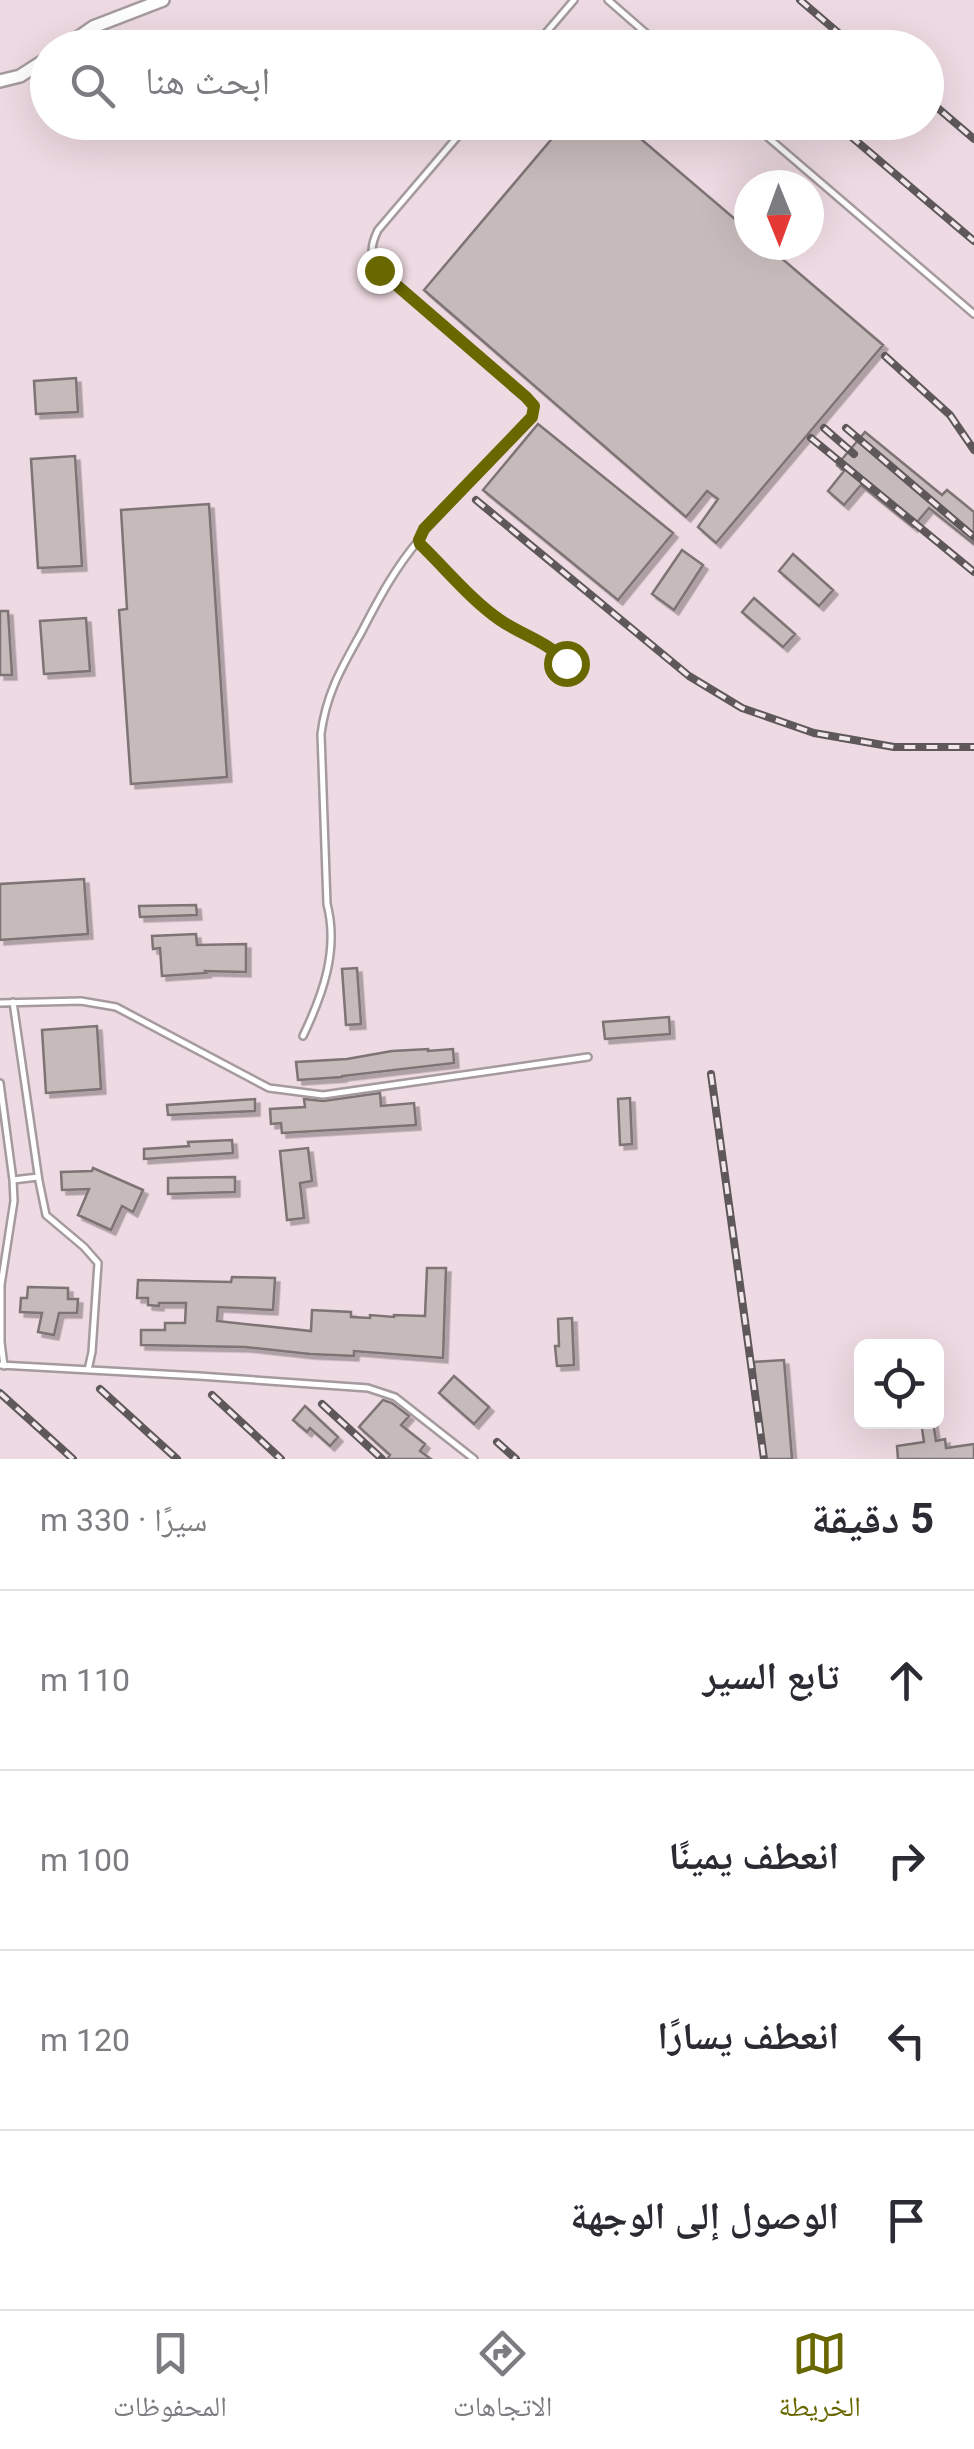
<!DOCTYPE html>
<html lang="ar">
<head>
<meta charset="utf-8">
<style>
  :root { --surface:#fff; --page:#f7f7f7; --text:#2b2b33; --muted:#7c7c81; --line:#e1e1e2; --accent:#696700 }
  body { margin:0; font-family:Roboto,"Noto Naskh Arabic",sans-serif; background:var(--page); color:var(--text); direction:rtl }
  .controls { position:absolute; right:30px; bottom:30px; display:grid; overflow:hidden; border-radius:15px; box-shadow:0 10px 40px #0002 }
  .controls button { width:90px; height:90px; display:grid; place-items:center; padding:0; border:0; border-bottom:2px solid var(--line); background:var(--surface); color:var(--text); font:50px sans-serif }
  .compass { position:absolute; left:734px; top:170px; width:90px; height:90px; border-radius:50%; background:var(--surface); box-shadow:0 10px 40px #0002; rotate:179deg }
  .stop { position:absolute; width:30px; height:30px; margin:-22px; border:8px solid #696700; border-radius:50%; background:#fff }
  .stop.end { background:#696700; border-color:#fff; box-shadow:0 2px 10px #0008 }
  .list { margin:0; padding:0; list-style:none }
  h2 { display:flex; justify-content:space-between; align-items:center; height:130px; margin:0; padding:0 40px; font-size:42px }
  h2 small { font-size:32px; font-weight:400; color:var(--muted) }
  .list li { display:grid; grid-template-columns:65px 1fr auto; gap:30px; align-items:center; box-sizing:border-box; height:180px; padding:0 40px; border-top:2px solid var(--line) }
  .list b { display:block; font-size:38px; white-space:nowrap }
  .list em { font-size:32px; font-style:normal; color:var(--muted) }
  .icon { flex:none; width:55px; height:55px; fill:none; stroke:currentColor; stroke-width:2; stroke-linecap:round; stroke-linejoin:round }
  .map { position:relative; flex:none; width:974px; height:1459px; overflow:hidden; direction:ltr }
  .search { position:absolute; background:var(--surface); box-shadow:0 10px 40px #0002; left:30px; right:30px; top:30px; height:110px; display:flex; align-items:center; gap:25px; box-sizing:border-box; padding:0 35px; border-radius:55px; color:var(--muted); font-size:38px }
  .sheet { height:850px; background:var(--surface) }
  nav { display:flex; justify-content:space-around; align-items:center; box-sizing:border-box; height:140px; border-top:2px solid var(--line); background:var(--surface); font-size:28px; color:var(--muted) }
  nav a { display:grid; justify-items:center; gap:5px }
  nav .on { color:var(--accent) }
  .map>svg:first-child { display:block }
  .built { fill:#eedae2; fill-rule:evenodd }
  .building { fill:#c6baba; stroke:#7e7374; stroke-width:2.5; filter:url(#shadow) }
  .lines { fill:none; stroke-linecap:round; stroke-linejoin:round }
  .service-casing { stroke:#a59a9e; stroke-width:10 }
  .minor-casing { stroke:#a59a9e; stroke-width:16 }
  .service { stroke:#fff; stroke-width:5 }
  .minor { stroke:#fff; stroke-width:11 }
  .rail-casing { stroke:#5e585a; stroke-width:8 }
  .rail { stroke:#f2e7eb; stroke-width:4; stroke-dasharray:11; stroke-linecap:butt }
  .route { stroke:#696700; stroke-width:12 }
</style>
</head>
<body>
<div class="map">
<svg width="974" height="1459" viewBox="0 0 974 1459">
  <defs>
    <filter id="shadow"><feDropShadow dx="4.5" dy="4.5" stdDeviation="0" flood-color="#0004"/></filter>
  </defs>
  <rect width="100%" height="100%" fill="#f2e7eb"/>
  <path class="built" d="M0,0H974V1459H0ZM48,48H926V122H48ZM749,185H809V245H749ZM862,1346H936V1422H862Z"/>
  <path class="building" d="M566,122H621L749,231V245H766L883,345L716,543L698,527L718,499L707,491L686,517L424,290Z
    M76,378L78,412L36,414L34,381Z
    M538,424L673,533L618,600L483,490Z
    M865,432L942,495L947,490L974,512V544L929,508L913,527L861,485L844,505L828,491L844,471L837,465Z
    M75,456L82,566L38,568L31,459Z
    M209,504L227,777L131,784L119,610L127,609L121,510Z
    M682,550L703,565L674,610L652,594Z
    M793,554L833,590L819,606L779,571Z
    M754,598L795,634L783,647L742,612Z
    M0,611H8L12,675H0Z
    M86,618L90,671L44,674L40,621Z
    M84,879L88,934L0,940V884Z
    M196,905L197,915L140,917L139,906Z
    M196,934L197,945L246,944V972L205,971L206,973L162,976L160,948L153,949L152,936Z
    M357,968L361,1024L346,1025L342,969Z
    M669,1017L670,1034L605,1039L603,1022Z
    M97,1026L101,1089L46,1093L42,1030Z
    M428,1049V1051L453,1049L454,1063L342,1076V1077L298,1080L296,1062L347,1059L392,1051Z
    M380,1093L381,1106L414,1103L416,1125L282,1133L281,1123L271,1124L270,1109L305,1107L304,1099L323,1101Z
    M630,1098L632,1144L620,1145L618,1099Z
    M255,1099V1111L168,1115L167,1105Z
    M232,1140L233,1153L144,1159V1149L189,1146L188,1142Z
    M308,1148L312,1181L300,1183L304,1218L287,1220L280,1151Z
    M93,1168L143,1190L133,1212L122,1206L111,1230L78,1215L89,1189L62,1190L61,1172L92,1171Z
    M235,1177V1192L168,1194V1178Z
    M427,1268H446L443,1358L354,1351V1356L310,1354L245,1347L141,1345V1330H165V1323H185L186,1303H159V1306L148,1305V1298H137L138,1280L231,1282L232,1277L275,1278L273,1310L218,1307L217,1321L311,1331L312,1310L351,1312V1317L370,1318V1315L394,1317V1315L425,1316Z
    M28,1287L68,1288V1299H78L77,1313H59L54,1335L38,1332L42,1313L20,1312L21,1298H27Z
    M572,1318L574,1365L557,1366L555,1346H559L558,1319Z
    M784,1360L792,1459H762L754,1362Z
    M454,1376L489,1407L474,1424L439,1393Z
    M383,1400L392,1403L409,1416L401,1425L425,1444L420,1451L431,1459H387L390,1455L359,1427Z
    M305,1406L338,1437L330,1446L310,1428L307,1432L293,1420Z
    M921,1422H933L936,1441L945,1439L946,1448L974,1444V1459H898L897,1446L924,1442Z"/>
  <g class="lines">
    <defs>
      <path id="service" d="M608,0L663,48
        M533,48L574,0
        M470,122L378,230C370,246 370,256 379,271L527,397C532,404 535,408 532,417L425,529L419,540L421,544C446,569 471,600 500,620C523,636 548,641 566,663
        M750,122L974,314
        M13,1002L39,1181L46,1215L84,1247L98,1263L92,1352L88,1370
        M0,1003L81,1001L116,1007L269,1088L323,1095L588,1057
        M303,1036C323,994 339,950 327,904L321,734C326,694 342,667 361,633C378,600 395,568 419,540
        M0,1083L13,1180L14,1201L1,1285V1342L4,1366
        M13,1180L38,1177
        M0,1365L199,1376L368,1388L395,1397L474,1459"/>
      <path id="minor" d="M63,48L93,27L163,0
        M0,81L20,76L48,58"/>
    </defs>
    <use href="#service" class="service-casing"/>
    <use href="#minor" class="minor-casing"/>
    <use href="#service" class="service"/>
    <use href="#minor" class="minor"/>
    <defs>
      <path id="rail" d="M800,0L856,48
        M926,98L974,139
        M834,122L974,241
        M885,356L950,415L974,450
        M824,428L854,454
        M846,428L974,537
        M811,438L974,572
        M476,500L689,676L742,708L814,733L894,747H974
        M711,1074L764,1459
        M100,1389L177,1459
        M0,1393L73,1459
        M212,1395L281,1459
        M322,1404L382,1459
        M497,1442L516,1459"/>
    </defs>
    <use href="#rail" class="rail-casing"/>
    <use href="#rail" class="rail"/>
  </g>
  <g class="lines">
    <path class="route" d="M379,270L526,397L534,406L532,417L424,529L419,540L420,544C446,569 471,600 500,620C523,636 548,641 566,663"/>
  </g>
</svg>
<div class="controls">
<button><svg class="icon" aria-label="locate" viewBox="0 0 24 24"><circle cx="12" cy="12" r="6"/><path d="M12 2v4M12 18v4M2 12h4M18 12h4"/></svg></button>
</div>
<svg class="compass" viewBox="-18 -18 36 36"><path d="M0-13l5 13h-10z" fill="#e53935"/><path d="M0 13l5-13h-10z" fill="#7c7c81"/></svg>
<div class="stop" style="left:566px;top:663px"></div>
<div class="stop end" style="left:379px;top:270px"></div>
<div class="search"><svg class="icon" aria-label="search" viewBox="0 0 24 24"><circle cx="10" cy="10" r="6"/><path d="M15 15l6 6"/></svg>ابحث هنا</div>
</div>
<section class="sheet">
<h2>5 دقيقة<small>سيرًا · 330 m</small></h2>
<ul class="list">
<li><svg class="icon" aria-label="ahead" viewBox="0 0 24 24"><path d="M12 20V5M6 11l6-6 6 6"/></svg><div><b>تابع السير</b></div><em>110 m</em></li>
<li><svg class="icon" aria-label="right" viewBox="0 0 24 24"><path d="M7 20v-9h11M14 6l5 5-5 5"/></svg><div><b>انعطف يمينًا</b></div><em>100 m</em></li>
<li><svg class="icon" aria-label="left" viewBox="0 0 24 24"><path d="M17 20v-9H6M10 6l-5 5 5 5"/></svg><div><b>انعطف يسارًا</b></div><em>120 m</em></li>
<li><svg class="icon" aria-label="arrive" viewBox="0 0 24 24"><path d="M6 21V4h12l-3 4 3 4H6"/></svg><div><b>الوصول إلى الوجهة</b></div></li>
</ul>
</section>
<nav>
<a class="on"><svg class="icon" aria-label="map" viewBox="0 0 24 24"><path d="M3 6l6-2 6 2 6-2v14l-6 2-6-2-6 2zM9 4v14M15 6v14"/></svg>الخريطة</a>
<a><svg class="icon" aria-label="directions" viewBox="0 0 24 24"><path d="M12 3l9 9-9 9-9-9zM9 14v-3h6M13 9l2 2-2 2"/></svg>الاتجاهات</a>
<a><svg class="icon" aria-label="saved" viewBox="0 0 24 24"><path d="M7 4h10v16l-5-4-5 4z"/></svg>المحفوظات</a>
</nav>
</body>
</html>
